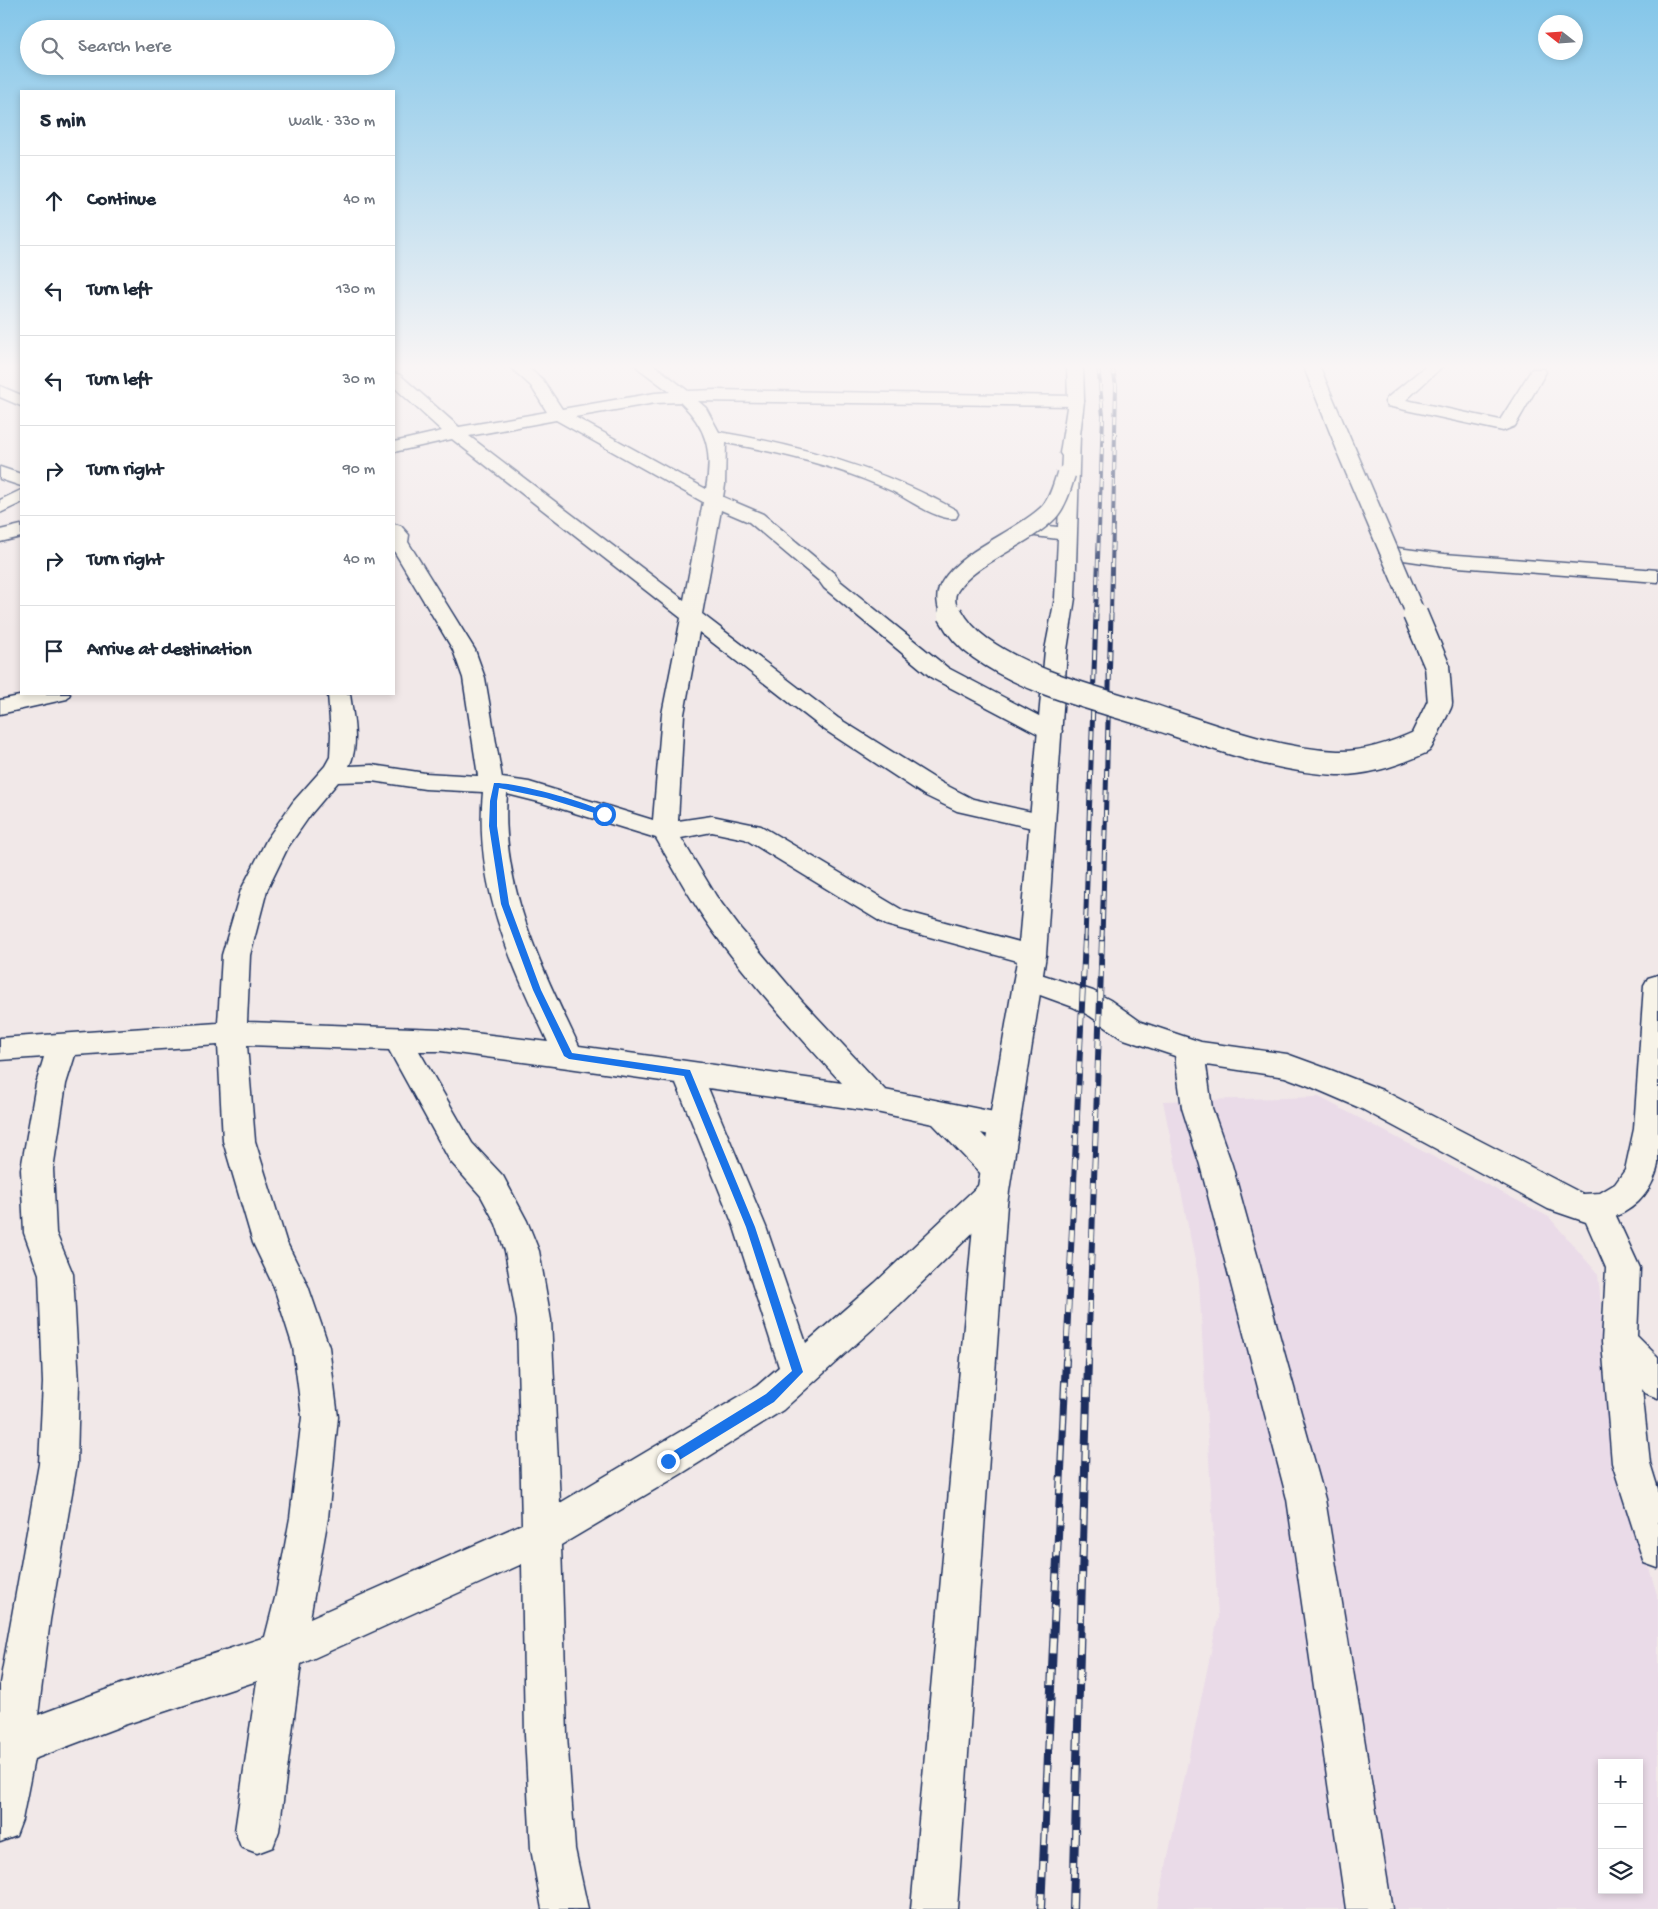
<!DOCTYPE html>
<html lang="en">
<head>
<meta charset="utf-8">
<style>
  :root { --surface:#fff; --page:#f2f2f3; --text:#1f2937; --muted:#747a83; --line:#e0e1e3 }
  body { margin:0; font-family:"Gochi Hand",sans-serif; background:var(--page); color:var(--text) }
  .controls { position:absolute; right:15px; bottom:15px; display:grid; overflow:hidden; border-radius:0px; box-shadow:0 2px 8px #0003 }
  .controls button { width:45px; height:45px; display:grid; place-items:center; padding:0; border:0; border-bottom:1px solid var(--line); background:var(--surface); color:var(--text); font:25px sans-serif }
  .compass { position:absolute; left:1538px; top:15px; width:45px; height:45px; border-radius:50%; background:var(--surface); box-shadow:0 2px 8px #0003; rotate:287deg }
  .stop { position:absolute; width:15px; height:15px; margin:-11px; border:4px solid #1a73e8; border-radius:50%; background:#fff }
  .stop.end { background:#1a73e8; border-color:#fff; box-shadow:0 1px 5px #0008 }
  .list { margin:0; padding:0; list-style:none }
  h2 { display:flex; justify-content:space-between; align-items:center; height:65px; margin:0; padding:0 20px; font-size:21px }
  h2 small { font-size:16px; font-weight:400; color:var(--muted) }
  .list li { display:grid; grid-template-columns:32px 1fr auto; gap:15px; align-items:center; box-sizing:border-box; height:90px; padding:0 20px; border-top:1px solid var(--line) }
  .list b { display:block; font-size:19px; white-space:nowrap }
  .list em { font-size:16px; font-style:normal; color:var(--muted) }
  .icon { flex:none; width:28px; height:28px; fill:none; stroke:currentColor; stroke-width:2; stroke-linecap:round; stroke-linejoin:round }
  .map { position:relative; flex:none; width:1658px; height:1909px; overflow:hidden }
  .search { position:absolute; background:var(--surface); box-shadow:0 2px 8px #0003; left:20px; top:20px; width:375px; height:55px; display:flex; align-items:center; gap:12px; box-sizing:border-box; padding:0 18px; border-radius:28px; color:var(--muted); font-size:19px }
  .panel { position:absolute; background:var(--surface); box-shadow:0 2px 8px #0003; left:20px; top:90px; width:375px; height:605px; border-radius:0px }
  .map>svg:first-child { display:block }
  .built { fill:#eadbe8; fill-rule:evenodd }
  .lines { fill:none; stroke-linecap:round; stroke-linejoin:round }
  .minor-casing { stroke:#1b2f5e; stroke-width:3 }
  .major-casing { stroke:#1b2f5e; stroke-width:3 }
  .minor { fill:#f7f3e8; fill-rule:evenodd }
  .major { fill:#f7f3e8; fill-rule:evenodd }
  .rail-far3-casing { stroke:#1b2f5e; stroke-width:4 }
  .rail-far2-casing { stroke:#1b2f5e; stroke-width:5 }
  .rail-far1-casing { stroke:#1b2f5e; stroke-width:6 }
  .rail-casing { stroke:#1b2f5e; stroke-width:8 }
  .rail-far3 { stroke:#f7f3e8; stroke-width:2.5; stroke-dasharray:8; stroke-linecap:butt }
  .rail-far2 { stroke:#f7f3e8; stroke-width:3; stroke-dasharray:10; stroke-linecap:butt }
  .rail-far1 { stroke:#f7f3e8; stroke-width:4.5; stroke-dasharray:12; stroke-linecap:butt }
  .rail { stroke:#f7f3e8; stroke-width:5.5; stroke-dasharray:16; stroke-linecap:butt }
  .major-bridge-far1-casing { stroke:#1b2f5e; stroke-width:21; stroke-linecap:butt }
  .major-bridge-casing { stroke:#1b2f5e; stroke-width:27; stroke-linecap:butt }
  .major-bridge-far1 { stroke:#f7f3e8; stroke-width:18 }
  .major-bridge { stroke:#f7f3e8; stroke-width:24 }
  .route { fill:#1a73e8 }
</style>
</head>
<body>
<div class="map">
<svg width="1658" height="1909" viewBox="0 0 1658 1909">
  <rect width="100%" height="100%" fill="#f1e8e8"/>
  <filter id="ink" filterUnits="userSpaceOnUse"><feTurbulence type="fractalNoise" baseFrequency=".02" numOctaves="2"/><feDisplacementMap in="SourceGraphic" scale="10" xChannelSelector="R" yChannelSelector="G"/><feConvolveMatrix kernelMatrix="1 2 1 2 8 2 1 2 1" color-interpolation-filters="sRGB"/></filter>
  <g filter="url(#ink)">
    <path class="built" d="M1319,1097L1549,1217L1598,1274L1615,1454L1658,1598V1909H1157L1218,1618L1199,1281L1163,1101ZM1602,1763H1639V1890H1602Z"/>
    <g class="lines">
      <defs>
        <path id="minor" d="M508,365H525L543,380L562,409L655,393L670,392L638,368L636,365H654L688,391L716,390L1076,396L1082,397L1084,401L1082,405L1076,406L698,401L706,408L719,432C803,446 882,469 956,510L958,514L956,518C940,522 909,500 894,492C841,467 783,453 726,443L725,485L723,497L763,514L835,574L840,581L948,668L1058,726L1062,731L1058,736L1050,738L1042,736L932,678L824,588L819,581L749,522L721,510L702,614L838,718L942,783L973,799L1050,816L1053,822L1050,828L1041,830L957,811L924,795L822,728L699,632L684,714L678,821L712,816L761,826L904,911L1042,948L1046,955L1042,962L1032,965L886,925L745,839L712,832L681,838L716,896L740,928L801,1000L885,1090L1014,1116L1018,1125L1014,1134L1003,1138L981,1133L1006,1159L1011,1168L1006,1177L996,1181L1003,1183L1008,1193L1003,1203L899,1305L783,1410L681,1474L561,1545L567,1735L575,1849L588,1909H542L531,1849L525,1735L522,1564L301,1664L279,1831L273,1847L257,1853L241,1847L235,1831L257,1681L124,1725L34,1759L22,1820L16,1836L0,1842V1683L39,1464L43,1383L39,1274L24,1233L21,1169L36,1084L44,1057L0,1060V1038L218,1023L222,955L241,890L267,839L293,802L325,766L330,757L331,734L328,694H350C353,717 360,745 349,766L372,765L425,773L478,776L463,678L453,650L394,551V524L401,526L409,535L408,542L475,650L485,678L502,778L529,782L653,820L662,714L681,618L452,439L394,452V442L442,431L394,387V373L400,375L459,427L547,412L531,386ZM680,402C707,428 713,451 706,489L575,417L655,403ZM556,420L703,502L684,600L469,436ZM372,781L425,789L483,792C474,884 510,961 548,1042L441,1029L247,1022L250,955L267,890L288,847L311,814L338,782ZM507,794L539,802L656,838C676,873 696,909 720,941C758,991 800,1037 842,1083L579,1046C541,966 500,885 507,794ZM218,1045L223,1141L253,1243L274,1287L293,1347L302,1417L290,1518L276,1594L265,1637L124,1683L38,1715L50,1620L77,1464L79,1383L73,1274L56,1233L53,1169L66,1084L75,1055ZM247,1045L389,1050L450,1161L481,1196L496,1224L505,1251L517,1320L522,1524L310,1618L328,1518L338,1417L329,1347L308,1286L286,1241L255,1141ZM419,1051H441L561,1067L676,1083L734,1227L779,1367L757,1386L560,1503L551,1320L539,1251L527,1221L503,1176L472,1143ZM708,1088L876,1112L933,1124L984,1177L991,1180L981,1183L875,1283L806,1343L766,1227Z
          M1427,365H1444L1406,400L1500,420L1532,369H1544L1546,372L1515,426L1503,431L1387,406L1385,402L1387,398Z
          M0,386L21,395V406L0,397Z
          M0,467L21,474V486L0,479Z
          M21,490V503L0,513V500Z
          M21,525V537L0,542V530Z
          M1390,547L1444,554L1658,570V582L1444,566L1383,557L1380,553L1383,549Z
          M29,694H70L67,699L0,714V700Z
          M1028,970L1093,991L1110,1000L1141,1022L1201,1042L1287,1054L1331,1070L1382,1090L1583,1194L1600,1193L1615,1184L1625,1170L1634,1129L1644,985L1648,978L1658,975V1164C1654,1187 1639,1207 1616,1216L1640,1268L1637,1336L1658,1357V1398L1645,1393L1642,1389L1650,1463L1658,1489V1568L1644,1563L1612,1463L1602,1342L1606,1268L1586,1222L1548,1209L1360,1108L1309,1086L1285,1077L1206,1065L1212,1108L1232,1165L1325,1499L1392,1909H1346L1287,1499L1200,1165L1182,1108L1175,1056L1121,1038L1090,1016L1073,1007L1018,987L1014,980L1018,973Z"/>
        <path id="major" d="M1067,365H1083L1084,401L1080,435L1075,598L1067,650L1046,955L1007,1204L957,1909H911L975,1204L1018,955L1045,650L1055,598L1058,539L1020,534L1017,530L1020,526L1027,524L1058,527L1062,456L1060,453L1068,401Z
          M1303,365H1319L1355,450L1352,454L1346,455L1340,454L1337,450Z"/>
      </defs>
      <use href="#minor" class="minor-casing"/>
      <use href="#major" class="major-casing"/>
      <use href="#minor" class="minor"/>
      <use href="#major" class="major"/>
      <defs>
        <path id="rail-far3" d="M1096,615L1103,416L1098,365
          M1111,615L1116,386L1112,365"/>
        <path id="rail-far2" d="M1085,940L1096,614
          M1102,940L1111,614"/>
        <path id="rail-far1" d="M1066,1361L1085,938
          M1088,1361L1102,938"/>
        <path id="rail" d="M1041,1909L1066,1360
          M1073,1909L1088,1360"/>
      </defs>
      <use href="#rail-far3" class="rail-far3-casing"/>
      <use href="#rail-far2" class="rail-far2-casing"/>
      <use href="#rail-far1" class="rail-far1-casing"/>
      <use href="#rail" class="rail-casing"/>
      <use href="#rail-far3" class="rail-far3"/>
      <use href="#rail-far2" class="rail-far2"/>
      <use href="#rail-far1" class="rail-far1"/>
      <use href="#rail" class="rail"/>
      <defs>
        <path id="major-bridge-far1" d="M1346,450L1416,615
          M951,615C946,606 944,595 950,586C968,556 1024,538 1049,512C1058,502 1062,487 1066,474"/>
        <path id="major-bridge" d="M950,614C957,627 967,639 980,648C1029,683 1091,697 1148,715C1209,735 1272,760 1337,763C1366,764 1395,754 1421,742L1440,703L1437,666L1415,614"/>
      </defs>
      <use href="#major-bridge-far1" class="major-bridge-far1-casing"/>
      <use href="#major-bridge" class="major-bridge-casing"/>
      <use href="#major-bridge-far1" class="major-bridge-far1"/>
      <use href="#major-bridge" class="major-bridge"/>
    </g>
  </g>
  <linearGradient id="sky" x2="0" y2="1"><stop stop-color="#84c6e9"/><stop offset="0.58" stop-color="#f9f5f5"/><stop offset="1" stop-color="#f9f5f5" stop-opacity="0"/></linearGradient>
  <rect width="1658" height="632" fill="url(#sky)"/>
  <path class="route" d="M494,783C510,781 596,804 608,814L604,816L546,798L499,788L497,801V826L509,904L541,990L572,1053L690,1070L755,1227L803,1372L774,1402L668,1467L664,1465L662,1461L664,1457L766,1394L792,1371L746,1227L684,1076L569,1059L564,1056L533,990L501,904L489,826L490,801Z"/>
</svg>
<div class="controls">
<button>+</button>
<button>−</button>
<button><svg class="icon" aria-label="layers" viewBox="0 0 24 24"><path d="M12 4l9 5-9 5-9-5zM3 14l9 5 9-5"/></svg></button>
</div>
<svg class="compass" viewBox="-18 -18 36 36"><path d="M0-13l5 13h-10z" fill="#e53935"/><path d="M0 13l5-13h-10z" fill="#747a83"/></svg>
<div class="stop" style="left:604px;top:814px"></div>
<div class="stop end" style="left:668px;top:1461px"></div>
<div class="search"><svg class="icon" aria-label="search" viewBox="0 0 24 24"><circle cx="10" cy="10" r="6"/><path d="M15 15l6 6"/></svg>Search here</div>
<section class="panel">
<h2>5 min<small>Walk · 330 m</small></h2>
<ul class="list">
<li><svg class="icon" aria-label="ahead" viewBox="0 0 24 24"><path d="M12 20V5M6 11l6-6 6 6"/></svg><div><b>Continue</b></div><em>40 m</em></li>
<li><svg class="icon" aria-label="left" viewBox="0 0 24 24"><path d="M17 20v-9H6M10 6l-5 5 5 5"/></svg><div><b>Turn left</b></div><em>130 m</em></li>
<li><svg class="icon" aria-label="left" viewBox="0 0 24 24"><path d="M17 20v-9H6M10 6l-5 5 5 5"/></svg><div><b>Turn left</b></div><em>30 m</em></li>
<li><svg class="icon" aria-label="right" viewBox="0 0 24 24"><path d="M7 20v-9h11M14 6l5 5-5 5"/></svg><div><b>Turn right</b></div><em>90 m</em></li>
<li><svg class="icon" aria-label="right" viewBox="0 0 24 24"><path d="M7 20v-9h11M14 6l5 5-5 5"/></svg><div><b>Turn right</b></div><em>40 m</em></li>
<li><svg class="icon" aria-label="arrive" viewBox="0 0 24 24"><path d="M6 21V4h12l-3 4 3 4H6"/></svg><div><b>Arrive at destination</b></div></li>
</ul>
</section>
</div>
</body>
</html>
